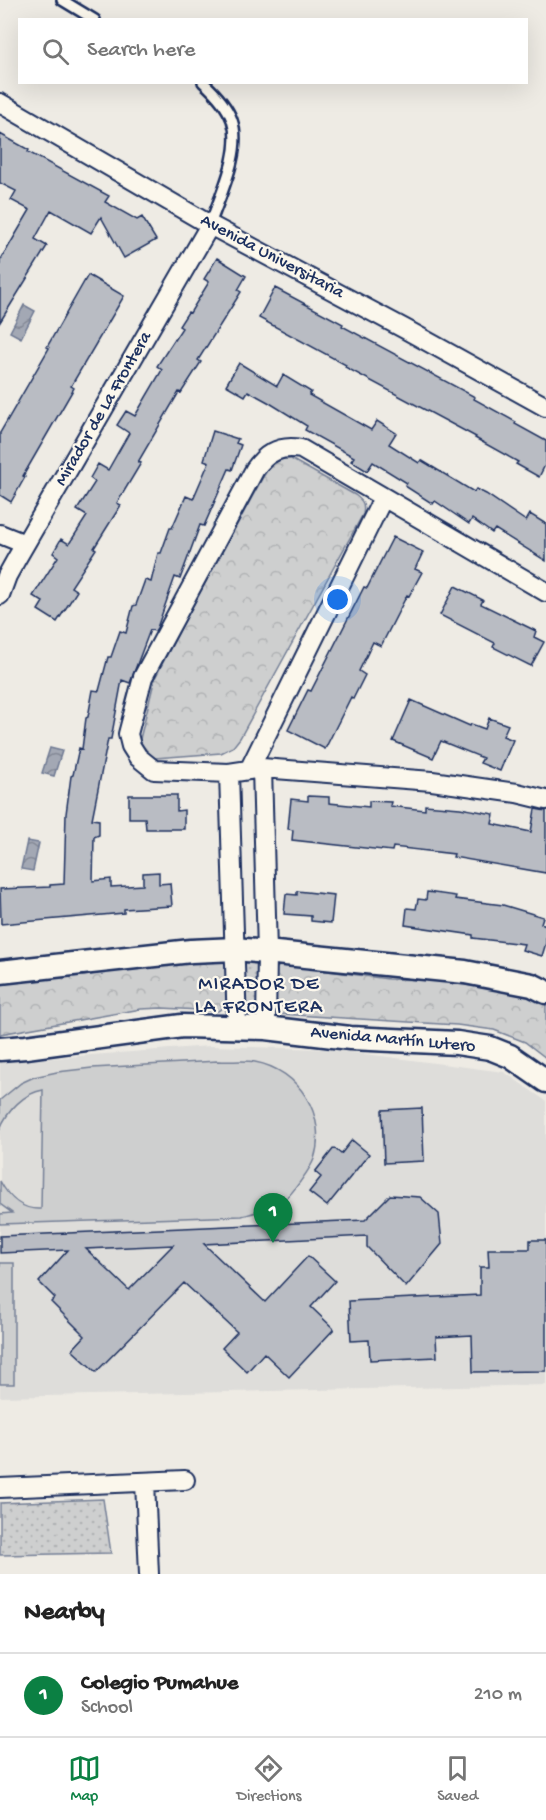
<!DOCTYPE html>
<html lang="en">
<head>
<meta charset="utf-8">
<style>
  :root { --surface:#fff; --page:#f2f2f2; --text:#222; --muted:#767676; --line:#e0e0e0; --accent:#0b8043 }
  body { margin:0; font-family:"Gochi Hand",sans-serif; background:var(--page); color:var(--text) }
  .you { position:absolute; left:338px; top:600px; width:21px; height:21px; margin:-15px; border:4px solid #fff; border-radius:50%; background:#1a73e8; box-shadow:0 0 0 9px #1a73e833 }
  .badge { display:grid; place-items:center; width:39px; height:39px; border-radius:50%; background:var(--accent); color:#fff; font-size:20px; font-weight:700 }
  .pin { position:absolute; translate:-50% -50px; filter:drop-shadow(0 2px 3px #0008) }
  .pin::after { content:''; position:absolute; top:32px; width:21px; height:18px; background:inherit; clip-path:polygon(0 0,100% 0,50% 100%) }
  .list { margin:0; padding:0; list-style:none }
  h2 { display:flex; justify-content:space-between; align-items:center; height:78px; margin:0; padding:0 24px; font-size:26px }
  h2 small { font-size:20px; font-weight:400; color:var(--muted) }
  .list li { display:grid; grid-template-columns:39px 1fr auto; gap:18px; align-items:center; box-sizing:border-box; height:84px; padding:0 24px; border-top:2px solid var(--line) }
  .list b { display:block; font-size:22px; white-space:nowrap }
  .list p { margin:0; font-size:20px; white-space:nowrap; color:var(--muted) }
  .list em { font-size:20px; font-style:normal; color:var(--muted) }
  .icon { flex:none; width:33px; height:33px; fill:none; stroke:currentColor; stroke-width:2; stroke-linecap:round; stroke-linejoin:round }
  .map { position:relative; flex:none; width:546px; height:1574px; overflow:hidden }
  .search { position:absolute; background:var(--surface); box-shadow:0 6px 24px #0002; left:18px; right:18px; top:18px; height:66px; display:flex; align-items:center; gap:15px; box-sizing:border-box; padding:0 21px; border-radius:0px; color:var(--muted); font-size:22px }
  .sheet { height:162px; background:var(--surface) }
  nav { display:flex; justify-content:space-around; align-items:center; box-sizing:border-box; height:84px; border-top:2px solid var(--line); background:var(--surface); font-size:16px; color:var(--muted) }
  nav a { display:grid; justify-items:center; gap:3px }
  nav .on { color:var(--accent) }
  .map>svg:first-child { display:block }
  .built { fill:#deddda }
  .grass { fill:url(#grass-dots); stroke:#747f96; stroke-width:1.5 }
  .forest { fill:url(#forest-crowns); stroke:#747f96; stroke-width:1.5 }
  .pitch { fill:#cecfcf; stroke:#747f96; stroke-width:1.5 }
  .water { fill:url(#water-waves); stroke:#6d7892; stroke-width:1.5 }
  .building { fill:#b9bcc3; stroke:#1b2f5e; stroke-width:1.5; fill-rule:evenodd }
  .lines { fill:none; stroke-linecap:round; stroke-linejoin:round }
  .service-casing { stroke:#1b2f5e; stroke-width:14 }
  .minor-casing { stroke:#1b2f5e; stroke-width:22 }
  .tertiary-casing { stroke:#1b2f5e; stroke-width:27 }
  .service { stroke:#fbf7ec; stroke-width:9 }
  .minor { stroke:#fbf7ec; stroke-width:18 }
  .tertiary { stroke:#fbf7ec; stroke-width:22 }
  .labels { text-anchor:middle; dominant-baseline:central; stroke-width:4.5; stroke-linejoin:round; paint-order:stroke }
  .street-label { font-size:18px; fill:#1b2f5e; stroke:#fbf7ec }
  .neighbourhood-label { font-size:20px; letter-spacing:1.5px; fill:#1b2f5e; stroke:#fbf7ec }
</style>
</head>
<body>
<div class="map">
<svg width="546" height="1574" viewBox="0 0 546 1574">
  <defs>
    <pattern id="grass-dots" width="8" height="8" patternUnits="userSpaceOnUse" patternTransform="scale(1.5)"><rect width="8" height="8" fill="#cecfcf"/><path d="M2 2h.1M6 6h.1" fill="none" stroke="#b0b2b4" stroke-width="1.8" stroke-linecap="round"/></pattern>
    <pattern id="forest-crowns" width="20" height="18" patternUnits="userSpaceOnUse" patternTransform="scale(1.5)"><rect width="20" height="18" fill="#cecfcf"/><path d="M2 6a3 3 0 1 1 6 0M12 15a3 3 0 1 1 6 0" fill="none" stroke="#b0b2b4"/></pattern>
    <pattern id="water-waves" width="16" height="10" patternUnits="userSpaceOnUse" patternTransform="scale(1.5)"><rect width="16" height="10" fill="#a3a8b4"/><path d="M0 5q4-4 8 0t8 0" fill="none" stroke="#848996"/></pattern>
  </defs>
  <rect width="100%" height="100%" fill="#eeebe4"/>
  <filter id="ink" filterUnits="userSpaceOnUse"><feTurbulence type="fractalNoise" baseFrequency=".0167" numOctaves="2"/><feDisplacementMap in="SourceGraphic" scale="12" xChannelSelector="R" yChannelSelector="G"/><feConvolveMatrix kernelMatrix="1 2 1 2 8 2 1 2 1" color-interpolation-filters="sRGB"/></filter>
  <g filter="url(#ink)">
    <path class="built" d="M210,1046L327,1049L504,1072L546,1101V1385L0,1397V1062Z"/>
    <path class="grass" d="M255,961H261L259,1006H244L243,965L247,962Z
      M103,1499L111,1553L0,1555V1503Z"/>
    <path class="forest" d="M280,459H291L355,495C363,501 365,504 363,514L240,738L233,747L221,753L155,758L148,756L139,743L155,678L184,622L263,477L272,463Z
      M207,957L222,959L229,963C229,979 233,1003 218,1011L162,1008L141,1009L0,1034V982L84,976L118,970Z
      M283,965L388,979L431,980L527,994L546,1002V1058L525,1042L494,1030L457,1025L279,1014L273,1011L272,973L279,966Z"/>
    <path class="pitch" d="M218,1061C230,1062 244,1060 255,1062C299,1070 328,1116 314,1159C311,1167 305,1175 300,1182C295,1188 291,1195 285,1199C272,1209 257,1212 242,1216L0,1224V1214L12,1213L0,1204V1181C9,1198 21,1210 41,1209L43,1090C24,1093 7,1111 0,1129V1100L21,1083L34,1077L57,1072L92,1068Z
      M0,1263H14V1384H0Z"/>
    <path class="water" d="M24,305L35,311L21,338L10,332Z
      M50,748L62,751L54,776L42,773Z
      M27,841L39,843L33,871L21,869Z"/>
    <path class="building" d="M0,134L29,150L28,152L109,196L105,202L137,220L142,217L156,240L124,258L101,217L91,233L51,210L35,239L47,246L0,322V261L30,210L11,200L16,191L0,183Z
      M217,258L246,276L238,290L241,292L198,360L201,362L181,393L179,392L138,462L141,463L117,503L121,505L94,548L96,549L71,587L77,591L57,622L38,610L43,602L33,596L58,557L53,553L61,539L69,544L87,516L77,510L95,482L90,478L98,464L108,470L129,433L117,425L126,411L135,416L162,370L157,366L182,328L179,326L188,312L190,313L209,282L204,279Z
      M88,275L124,296L71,386L74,388L23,476L25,477L11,502L0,495V433L49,348L47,347Z
      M275,288L343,324L342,326L475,397L474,399L516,422L515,424L546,441V463L539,477L516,464L518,462L475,438L476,437L345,367L346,365L259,318Z
      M239,363L277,386L283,375L311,392L309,395L371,430L377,421L396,433L389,444L419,463L421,460L474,492L476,489L486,494L526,521L530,514L546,524V561L495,529L492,533L472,519L469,524L435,501L433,504L405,486L407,483L373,462L367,471L351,461L354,457L305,430L307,426L268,402L248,391L245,396L226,385Z
      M213,431L238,439L236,443L241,445L232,470L229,469L204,526L200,525L180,579L175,577L157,628L155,631L150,630L130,683L122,680L111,739H108L92,819L99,820V835L94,837L93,881L111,879V887L143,885V873L159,872V884L170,883L172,906L124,909V913L1,924L0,889L50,887V885L64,884L66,814L71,776L73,775L79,748L82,749L86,718L88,717L93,690L99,691L108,657H111L120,631L126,633L133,606L136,605L145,580L151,582L158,553H161L170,528H172L186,496L193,499L209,462L204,460Z
      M393,537L423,552L415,569L422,572L409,596L407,595L381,646L373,642L359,671L365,675L353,699L351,697L325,749L288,730L308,690L311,691L364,587L367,588Z
      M455,586L483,600L481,604L536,631L534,637L544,642L531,666L493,647L495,643L440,615Z
      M411,700L470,726L471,724L485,729L489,718L508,725L503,736L513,740L500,771L480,763L483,758L441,741L433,758L393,741Z
      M129,795H177V811L184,810V829H146L145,818H129Z
      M308,796L329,797V803L369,807V801L391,802L390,806L425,810V805L460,808L494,814L492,824L531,832L535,809L546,811V873L453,857L454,854L393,847L392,851L292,840L293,830L288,829L291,799L308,801Z
      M297,891L334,895L331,923L311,921V916L284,914L286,894L297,895Z
      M427,892L456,896L455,899L503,905L543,917L541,923L546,925V943L542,956L522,950L524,944L473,938V935L405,925L407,908L416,909L418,899L426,900Z
      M422,1108L424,1161L384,1163L382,1110Z
      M352,1140L369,1154L327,1206L309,1192L321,1177L315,1172L334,1148L341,1154Z
      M390,1195L420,1197L439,1214L442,1244L406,1287L367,1247V1236L204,1244L265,1302L308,1256L335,1281L311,1307L334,1329L289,1377L264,1353L247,1372L222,1348L237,1332L184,1283L96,1372L72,1350L85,1336L51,1302L55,1298L39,1282L68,1250L0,1253V1236L365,1220ZM173,1245L129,1290L86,1249Z
      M530,1240H546V1371L473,1372L472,1335L436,1337L437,1357L370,1360L369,1340L351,1341L349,1301L480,1295V1267H489L488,1249H530Z"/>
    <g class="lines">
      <defs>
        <path id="service" d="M62,0L95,20
          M203,82C214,92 227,106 232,120C243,151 220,195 210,225"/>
        <path id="minor" d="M0,103L210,225L405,329L546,407
          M0,534L25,544
          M546,592L301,449C281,445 267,452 255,469L143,677L128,734L131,746L138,757L154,770L229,773L262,768L432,781L517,793L546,800
          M0,595L7,576L17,558L210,225
          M262,768L267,952L266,1028
          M249,770L383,498
          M229,773L237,1028
          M145,1482L149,1574
          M0,1488L185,1480"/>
        <path id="tertiary" d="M0,972L191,951L236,949L465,972L532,985L546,992
          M0,1049L26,1047L182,1026L266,1028L350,1038L457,1043L490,1048L510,1056L546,1081"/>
      </defs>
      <use href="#service" class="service-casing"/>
      <use href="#minor" class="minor-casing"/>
      <use href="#tertiary" class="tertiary-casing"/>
      <use href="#service" class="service"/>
      <use href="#minor" class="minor"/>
      <use href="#tertiary" class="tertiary"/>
    </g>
  </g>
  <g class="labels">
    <g class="street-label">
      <text transform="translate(272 257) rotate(28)">Avenida Universitaria</text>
      <text transform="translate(104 409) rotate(-60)">Mirador de La Frontera</text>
      <text transform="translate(393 1040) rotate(5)">Avenida Martín Lutero</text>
    </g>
    <g class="neighbourhood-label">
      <text x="259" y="985">MIRADOR DE<tspan x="259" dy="23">LA FRONTERA</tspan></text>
    </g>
  </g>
</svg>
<div class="you"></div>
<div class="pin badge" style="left:273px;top:1243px">1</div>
<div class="search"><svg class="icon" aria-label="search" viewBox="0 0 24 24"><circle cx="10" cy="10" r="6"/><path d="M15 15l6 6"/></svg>Search here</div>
</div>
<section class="sheet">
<h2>Nearby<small></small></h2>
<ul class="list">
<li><span class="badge">1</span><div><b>Colegio Pumahue</b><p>School</p></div><em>210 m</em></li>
</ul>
</section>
<nav>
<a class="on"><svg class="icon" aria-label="map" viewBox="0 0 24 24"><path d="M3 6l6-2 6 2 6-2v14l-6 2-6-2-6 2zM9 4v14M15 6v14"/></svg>Map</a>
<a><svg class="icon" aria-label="directions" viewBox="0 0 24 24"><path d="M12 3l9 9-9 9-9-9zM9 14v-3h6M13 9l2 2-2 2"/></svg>Directions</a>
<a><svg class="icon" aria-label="saved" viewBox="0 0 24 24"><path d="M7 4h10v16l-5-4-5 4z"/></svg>Saved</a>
</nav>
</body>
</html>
